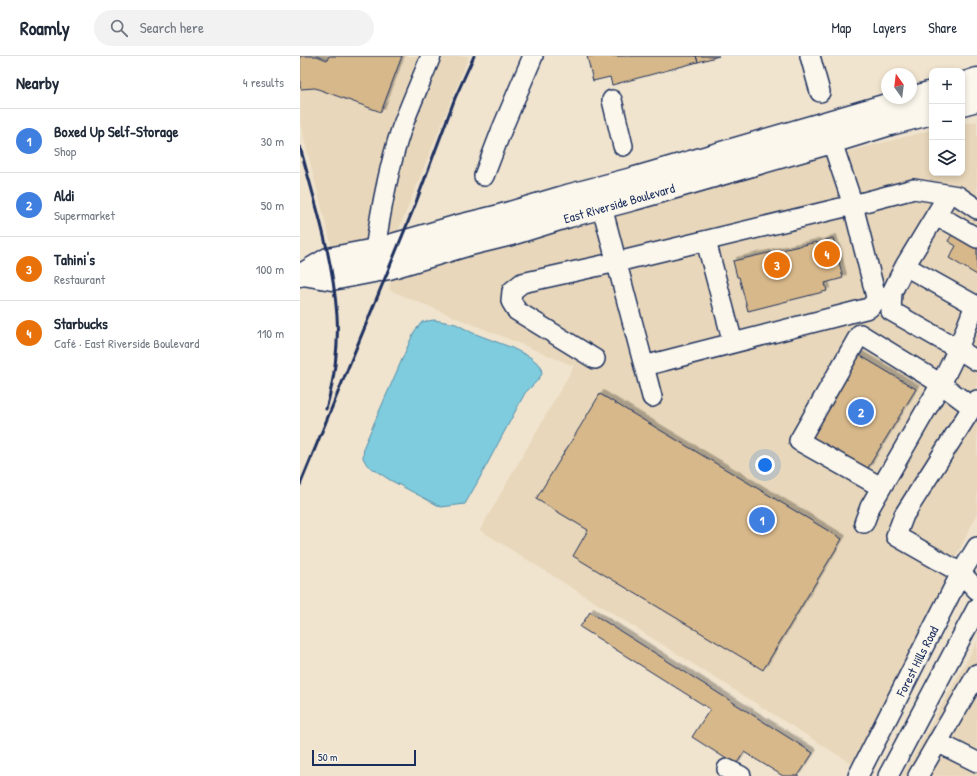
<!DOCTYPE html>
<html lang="en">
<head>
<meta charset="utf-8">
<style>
  :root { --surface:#fff; --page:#f2f2f3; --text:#1f2937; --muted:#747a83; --line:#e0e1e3; --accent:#ea580c }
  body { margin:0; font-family:"Patrick Hand",sans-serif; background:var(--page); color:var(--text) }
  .controls { position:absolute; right:12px; top:12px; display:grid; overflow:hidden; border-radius:8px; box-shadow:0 2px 6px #0003 }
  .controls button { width:36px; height:36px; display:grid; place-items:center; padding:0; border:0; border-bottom:1px solid var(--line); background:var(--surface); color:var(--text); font:20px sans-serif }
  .compass { position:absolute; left:581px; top:12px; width:36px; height:36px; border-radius:50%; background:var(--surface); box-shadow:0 2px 6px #0003; rotate:346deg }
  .scale { position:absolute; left:12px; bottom:10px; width:104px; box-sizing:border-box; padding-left:4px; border:2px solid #1b2f5e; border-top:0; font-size:11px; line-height:14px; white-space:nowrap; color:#1b2f5e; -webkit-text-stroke:3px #fbf7ec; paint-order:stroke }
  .you { position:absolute; left:465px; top:409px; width:14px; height:14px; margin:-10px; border:3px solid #fff; border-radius:50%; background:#1a73e8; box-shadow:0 0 0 6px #1a73e833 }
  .badge { display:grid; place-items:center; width:26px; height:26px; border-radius:50%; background:var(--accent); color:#fff; font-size:13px; font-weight:700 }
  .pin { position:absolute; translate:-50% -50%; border:2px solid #fff; box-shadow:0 1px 4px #0006 }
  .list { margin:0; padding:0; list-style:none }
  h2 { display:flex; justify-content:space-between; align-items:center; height:52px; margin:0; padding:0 16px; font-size:17px }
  h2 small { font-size:13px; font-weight:400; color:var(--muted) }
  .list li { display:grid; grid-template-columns:26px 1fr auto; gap:12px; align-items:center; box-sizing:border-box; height:64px; padding:0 16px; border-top:1px solid var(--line) }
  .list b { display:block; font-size:15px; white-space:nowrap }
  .list p { margin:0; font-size:13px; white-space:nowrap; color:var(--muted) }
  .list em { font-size:13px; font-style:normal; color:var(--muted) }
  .icon { flex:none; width:22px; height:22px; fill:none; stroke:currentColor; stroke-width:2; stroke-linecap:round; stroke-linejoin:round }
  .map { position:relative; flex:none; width:677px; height:720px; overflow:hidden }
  header { display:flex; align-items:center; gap:24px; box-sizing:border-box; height:56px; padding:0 20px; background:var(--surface); border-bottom:1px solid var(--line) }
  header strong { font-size:19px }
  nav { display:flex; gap:22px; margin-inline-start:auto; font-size:14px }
  .search { width:280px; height:36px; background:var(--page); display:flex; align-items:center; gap:10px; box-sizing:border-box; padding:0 14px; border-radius:22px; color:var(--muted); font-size:15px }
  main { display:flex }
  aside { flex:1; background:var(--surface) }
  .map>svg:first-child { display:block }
  .built { fill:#e8d7ba }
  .water { fill:#7eccdd; stroke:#568daa }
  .building { fill:#d7b88a; stroke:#1b2f5e; filter:url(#shadow) }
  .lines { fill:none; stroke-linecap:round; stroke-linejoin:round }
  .minor-casing { stroke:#1b2f5e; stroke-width:22 }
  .major-casing { stroke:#1b2f5e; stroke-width:25 }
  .minor { stroke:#fbf7ec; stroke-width:19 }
  .major { stroke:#fbf7ec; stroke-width:22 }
  .rail { stroke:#1b2f5e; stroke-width:3 }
  .labels { text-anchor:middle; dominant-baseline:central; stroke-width:3; stroke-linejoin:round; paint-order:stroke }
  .street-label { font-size:13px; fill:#1b2f5e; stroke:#fbf7ec }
</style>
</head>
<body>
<header>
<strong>Roamly</strong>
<div class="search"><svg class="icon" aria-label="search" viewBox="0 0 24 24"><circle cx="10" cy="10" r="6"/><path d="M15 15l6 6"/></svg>Search here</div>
<nav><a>Map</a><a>Layers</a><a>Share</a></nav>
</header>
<main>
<aside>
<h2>Nearby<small>4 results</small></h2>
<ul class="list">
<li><span class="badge" style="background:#3f7fe0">1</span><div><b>Boxed Up Self-Storage</b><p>Shop</p></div><em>30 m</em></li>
<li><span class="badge" style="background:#3f7fe0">2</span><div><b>Aldi</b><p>Supermarket</p></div><em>50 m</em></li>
<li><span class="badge" style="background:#e8710a">3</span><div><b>Tahini's</b><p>Restaurant</p></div><em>100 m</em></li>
<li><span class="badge" style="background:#e8710a">4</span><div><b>Starbucks</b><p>Café · East Riverside Boulevard</p></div><em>110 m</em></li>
</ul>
</aside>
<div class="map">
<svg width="677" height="720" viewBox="0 0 677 720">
  <defs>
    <filter id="shadow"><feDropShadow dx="3.5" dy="-3.5" stdDeviation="0" flood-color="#0004"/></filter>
  </defs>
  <rect width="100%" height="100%" fill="#f0e4cf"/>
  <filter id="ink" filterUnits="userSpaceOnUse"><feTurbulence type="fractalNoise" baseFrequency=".025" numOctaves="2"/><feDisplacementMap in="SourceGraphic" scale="8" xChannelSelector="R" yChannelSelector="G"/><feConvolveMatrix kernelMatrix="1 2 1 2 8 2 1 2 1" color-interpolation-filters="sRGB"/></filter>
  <g filter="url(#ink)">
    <path class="built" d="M0,0H169L97,178L33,195L0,68Z
      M677,65V458L554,709L180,474L274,310L89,234L91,224L330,153L488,110L566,91L632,74V117H662V68Z
      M677,586V720H602L675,590Z"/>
    <path class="water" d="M134,264L156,268L173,277L210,291L230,301L241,310L242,318L237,325L225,337L177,427L165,448L141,451L90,424L67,409L63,402L64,390L114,276L122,266Z"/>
    <path class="building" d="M0,0H17L27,4L29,0H102L81,56L15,32L1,33L0,30Z
      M287,0H396L398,6L312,29L310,21L293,25Z
      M396,0H419L398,6Z
      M653,177L677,192V219L649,202L656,190L648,185Z
      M533,182L543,222L525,227L527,235L448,255L439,221H437L433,205L517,186V188L526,185V184Z
      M556,297L616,333L566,415L506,380Z
      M300,338L542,483L463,614L273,500L288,474L236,443Z
      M290,556L513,697L498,720H483L444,696L436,709L392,681L410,653L280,571Z"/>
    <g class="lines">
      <defs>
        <path id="minor" d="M510,0L520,36
          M312,44L323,90
          M532,86L553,149L614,133L658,140L677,153
          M184,120L202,73L233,0
          M648,139L605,210L592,236L591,255L658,293L677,305
          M302,151L344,310
          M635,161L651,167L677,182
          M406,185L433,287
          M75,194C81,153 88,113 101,74C110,49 121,25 131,0
          M295,303L217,255L211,245L212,235L222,227L317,206L553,149L576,241L574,247L569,252L344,310L352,341
          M677,344L604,459L596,480L661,517L677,534
          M581,431L499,385L560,278L641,328L673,352
          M564,467L570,451L641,328L658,293L675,249L605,210
          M637,686L677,706
          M427,713L441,720
          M558,720L661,517L677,491
          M588,720L677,552
          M618,720L677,618"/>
        <path id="major" d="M662,28L677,23
          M611,42L632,36
          M662,48L677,44
          M3,218L32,223L89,212L170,188L211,178L269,160L334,143L532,86L590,68L632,57
          M0,219L3,218L28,203L75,194L155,171L196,161L267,140L332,123L611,42"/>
      </defs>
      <use href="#minor" class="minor-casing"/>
      <use href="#major" class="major-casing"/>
      <use href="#minor" class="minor"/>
      <use href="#major" class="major"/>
      <path class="rail" d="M0,91C15,146 33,202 37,260C39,289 34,326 26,353
        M0,429L115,149L155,42L174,0"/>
    </g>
  </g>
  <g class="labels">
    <g class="street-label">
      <text transform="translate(319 147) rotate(-16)">East Riverside Boulevard</text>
      <text transform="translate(617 605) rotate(-63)">Forest Hills Road</text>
    </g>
  </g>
</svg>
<div class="controls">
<button>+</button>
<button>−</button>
<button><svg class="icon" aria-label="layers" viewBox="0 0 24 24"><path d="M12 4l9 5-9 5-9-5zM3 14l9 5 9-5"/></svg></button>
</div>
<svg class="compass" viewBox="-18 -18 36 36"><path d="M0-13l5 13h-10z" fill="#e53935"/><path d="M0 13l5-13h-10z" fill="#747a83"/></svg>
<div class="scale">50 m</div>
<div class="you"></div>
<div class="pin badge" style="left:462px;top:464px;background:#3f7fe0">1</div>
<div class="pin badge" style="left:561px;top:356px;background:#3f7fe0">2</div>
<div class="pin badge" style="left:477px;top:209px;background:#e8710a">3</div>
<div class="pin badge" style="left:527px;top:198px;background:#e8710a">4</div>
</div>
</main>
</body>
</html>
